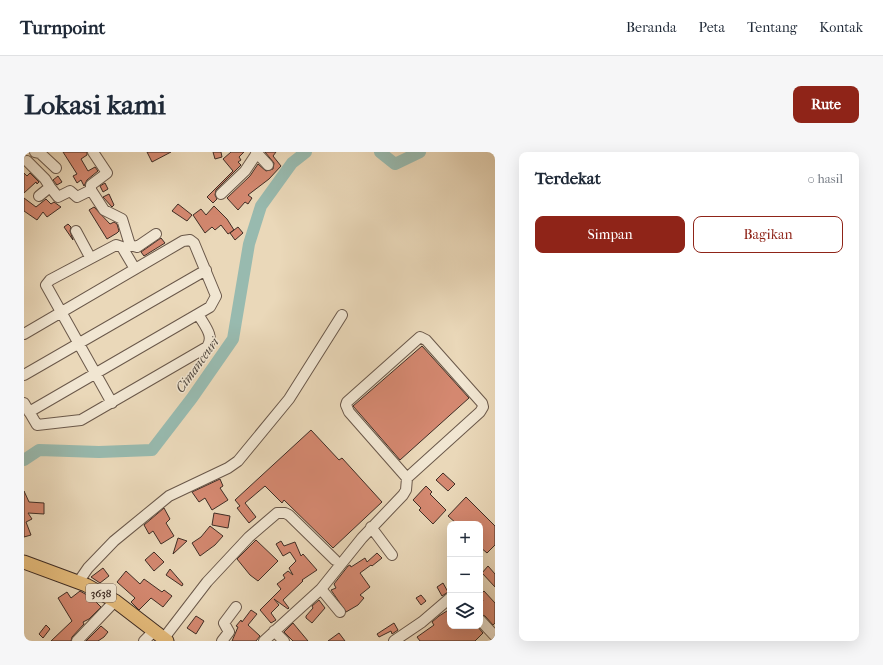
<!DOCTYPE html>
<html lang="id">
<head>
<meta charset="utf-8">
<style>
  :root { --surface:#fff; --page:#f6f6f7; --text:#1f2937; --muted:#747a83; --line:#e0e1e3; --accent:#8f2418 }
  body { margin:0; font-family:"IM FELL French Canon",serif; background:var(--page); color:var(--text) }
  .controls { position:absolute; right:12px; bottom:12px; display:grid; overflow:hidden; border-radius:8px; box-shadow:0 4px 16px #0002 }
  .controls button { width:36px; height:36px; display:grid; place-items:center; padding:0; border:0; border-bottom:1px solid var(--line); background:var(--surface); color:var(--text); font:20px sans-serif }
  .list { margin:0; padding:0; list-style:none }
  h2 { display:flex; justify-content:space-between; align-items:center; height:52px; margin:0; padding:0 16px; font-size:17px }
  h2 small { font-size:13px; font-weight:400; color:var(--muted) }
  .actions { display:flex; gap:8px; padding:12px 16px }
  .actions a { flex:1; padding:9px 0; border:1px solid var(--accent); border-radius:8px; text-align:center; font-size:14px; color:var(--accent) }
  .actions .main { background:var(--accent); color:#fff }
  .icon { flex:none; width:22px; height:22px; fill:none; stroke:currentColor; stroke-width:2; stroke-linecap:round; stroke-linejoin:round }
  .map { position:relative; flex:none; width:471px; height:489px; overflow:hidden; border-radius:8px }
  header { display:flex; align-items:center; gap:24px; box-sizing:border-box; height:56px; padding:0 20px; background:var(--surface); border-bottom:1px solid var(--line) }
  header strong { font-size:19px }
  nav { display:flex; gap:22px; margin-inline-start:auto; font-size:14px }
  .intro { display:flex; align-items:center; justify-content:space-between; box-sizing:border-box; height:96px; padding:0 24px }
  h1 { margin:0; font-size:28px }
  .button { padding:10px 18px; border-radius:8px; background:var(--accent); color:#fff; font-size:14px; font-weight:700 }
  main { display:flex; gap:24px; padding:0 24px }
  aside { flex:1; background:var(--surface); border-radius:8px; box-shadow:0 4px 16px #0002 }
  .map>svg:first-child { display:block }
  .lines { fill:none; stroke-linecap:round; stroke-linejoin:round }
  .river { stroke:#98baaf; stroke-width:12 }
  .building { fill:#d48870; stroke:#3f2d25 }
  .minor-casing { stroke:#6a584a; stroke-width:12 }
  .major-casing { stroke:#3f2d25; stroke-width:15 }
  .minor { stroke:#f1e6d2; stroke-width:10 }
  .major { stroke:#e5bc7c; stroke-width:13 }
  .labels { text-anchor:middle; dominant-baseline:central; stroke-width:3; stroke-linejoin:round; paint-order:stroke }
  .shield { fill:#f1e6d2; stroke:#746459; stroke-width:1 }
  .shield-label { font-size:11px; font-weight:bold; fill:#3f2d25 }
  .water-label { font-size:13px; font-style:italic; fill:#514941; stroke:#f1e6d2 }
</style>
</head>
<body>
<header>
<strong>Turnpoint</strong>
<nav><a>Beranda</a><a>Peta</a><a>Tentang</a><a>Kontak</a></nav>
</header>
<div class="intro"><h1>Lokasi kami</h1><a class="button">Rute</a></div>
<main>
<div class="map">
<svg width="471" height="489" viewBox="0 0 471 489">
  <rect width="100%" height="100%" fill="#ead8b9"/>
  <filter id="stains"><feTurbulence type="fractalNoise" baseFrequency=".005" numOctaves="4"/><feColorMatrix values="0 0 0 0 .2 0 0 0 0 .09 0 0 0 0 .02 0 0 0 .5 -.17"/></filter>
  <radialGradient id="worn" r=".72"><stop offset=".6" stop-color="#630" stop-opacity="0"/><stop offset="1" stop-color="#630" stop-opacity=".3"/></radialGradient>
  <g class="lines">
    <path class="river" d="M356,0L371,12L396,0
      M0,308L15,298L75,300L128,298L168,246L209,187L225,92L237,54L268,11L282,0"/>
  </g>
  <path class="building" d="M39,0H63V3L57,7L64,19L71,15L74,19L63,28L60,34L57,28L53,31L49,24L53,22Z
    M123,0H147L128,10Z
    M189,0H197L198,5L191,7Z
    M207,0H220L215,5L217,8L214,10L217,13L192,38L191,43L193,47L189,51L183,45L209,19L199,7Z
    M241,0H252L249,4L257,14L245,27L224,43L228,46L224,52L221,50L214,58L203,46L226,24L234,12L242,19L249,17L250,11Z
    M0,21L3,24L6,21L15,30L13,32L12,30L0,41Z
    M34,24L38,30L33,33L29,28Z
    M81,31L84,37L79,40L76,34Z
    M85,42L90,53L88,55L79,45Z
    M0,46L12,55L22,47L27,52L30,50L37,55L23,65L19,60L13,68L0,59Z
    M154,52L168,63L163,69L148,59Z
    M190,54L203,67L210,78L204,82L197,73L191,78L188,75L181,81L169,63L177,57L182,63Z
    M70,55L86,72L90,70L93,72L95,79L93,81L83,87L65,58Z
    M44,72L47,75L46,79L49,88L40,75Z
    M214,75L219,81L211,88L206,81Z
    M137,86L141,91L120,104L117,100Z
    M398,194L445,246L376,308L329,254Z
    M287,278L315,308L318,306L358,350L309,396L260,348L258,351L241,334L221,351L232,365L225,371L213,356L216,354L211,348Z
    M419,321L431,332L424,339L412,328Z
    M196,327L199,334L196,336L204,348L188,358L181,346L175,350L168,340Z
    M402,334L408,340L406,342L422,358L409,372L395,358L397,356L389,348Z
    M0,339L5,350L20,351V362L4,361L8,367L2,370L7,383L0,385Z
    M442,345L471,374V393L463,401L456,395V372H433L424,364Z
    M140,356L146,367L142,371L150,384L137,392L129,379L125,382L120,373Z
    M190,361L206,364L204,376L188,373Z
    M186,374L199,384L191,393L176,404L168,391L177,385Z
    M154,386L163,389L149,402Z
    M232,388L254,409L234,429L226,423L213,407Z
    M257,389L260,394L271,390L277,404L279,402L293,418L278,428L279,429L259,448L265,456L264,457L250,447L255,453L247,461L252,468L247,471L236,458L257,437L253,432L261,426L259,423L264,419L269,423L265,416L272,409L266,400L259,404L252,392Z
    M130,400L140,410L130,419L121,408Z
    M353,401L358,406L348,414L347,413L336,421L346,435L336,443L340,446L334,453L322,460L307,438L312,436L310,432L324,414L326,413L327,415L341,406L343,410Z
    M464,414L471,422V435L458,421Z
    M79,416L85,424L76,431L67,425Z
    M146,417L159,432L158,434L142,423Z
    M102,419L116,432L120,427L138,440L140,438L148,444L139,455L127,446L115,458L107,450L111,446L93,430Z
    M419,431L424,440L418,444L413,435Z
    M56,439L68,446L77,455L65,467L59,470L60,472L48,485L47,489H27L48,469L34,446L43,440L47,446Z
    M460,439L471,451V471L469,473L461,464L456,462V452L459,449L456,443Z
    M397,443L402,449L397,453L392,446Z
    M295,448L301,456L288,471L282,466V464L289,456L288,454Z
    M426,457V474H453L459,481L451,489H396L393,485L410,473L408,470L415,464Z
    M227,458L233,462L224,473L236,484L232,489H208L214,475L212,474L217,468L218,470Z
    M172,464L180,469L172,482L163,476Z
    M269,471L284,489H269L260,480Z
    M370,471L374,478L368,482L367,479L355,485L353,482Z
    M22,473L26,477L19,486L15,482Z
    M77,474L84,480L80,485L74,489H62Z
    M315,481L321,489H304Z"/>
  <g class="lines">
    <defs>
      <path id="minor" d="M11,0L16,1L32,16
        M69,0L83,21L67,33V38L80,58L98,67L106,93L113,95L132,82
        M234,0L233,1L244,13
        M3,9L21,27L26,35
        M197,42L221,19L233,1L232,0
        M15,44L26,35L34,45L46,39L53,45L67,38
        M52,79L66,105
        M0,182L159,89L166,88L170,91L192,144L186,155L174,162C180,173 191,184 183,195L57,268L13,273L0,251
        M0,223L182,118
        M88,251L22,133L26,128L92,93L98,95L111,117
        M5,260L174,162
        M347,375L368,403
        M55,429L64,416L90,389L145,344L204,316L214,309L265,247L318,163
        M297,437L316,460
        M456,468L470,483
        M250,479L260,489
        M140,486L183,430L225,385L253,361H261L265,363L311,408
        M53,489L91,449
        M120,489L130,479
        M198,489L205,480L200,471L212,455
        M240,489L297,437L338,386L379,343L382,338L383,326L325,260L322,253L323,250L396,185L402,188L458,251L459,255L456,260L383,326
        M370,489L398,470L426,446"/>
      <path id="major" d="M0,410L62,433L91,449L143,489"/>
    </defs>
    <use href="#minor" class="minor-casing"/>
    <use href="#major" class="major-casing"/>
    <use href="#minor" class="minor"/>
    <use href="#major" class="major"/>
  </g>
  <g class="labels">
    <rect class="shield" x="62" y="432" width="30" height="18" rx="3"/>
    <g class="shield-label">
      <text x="77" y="441">3638</text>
    </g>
    <g class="water-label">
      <text transform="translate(173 213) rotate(-54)">Cimanceuri</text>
    </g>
  </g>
  <rect width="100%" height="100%" filter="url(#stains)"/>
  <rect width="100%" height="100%" fill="url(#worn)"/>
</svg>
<div class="controls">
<button>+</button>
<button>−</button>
<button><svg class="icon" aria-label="layers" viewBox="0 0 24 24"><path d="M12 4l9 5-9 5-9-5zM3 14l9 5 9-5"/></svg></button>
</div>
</div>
<aside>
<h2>Terdekat<small>0 hasil</small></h2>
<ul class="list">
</ul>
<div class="actions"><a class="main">Simpan</a><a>Bagikan</a></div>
</aside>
</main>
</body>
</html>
